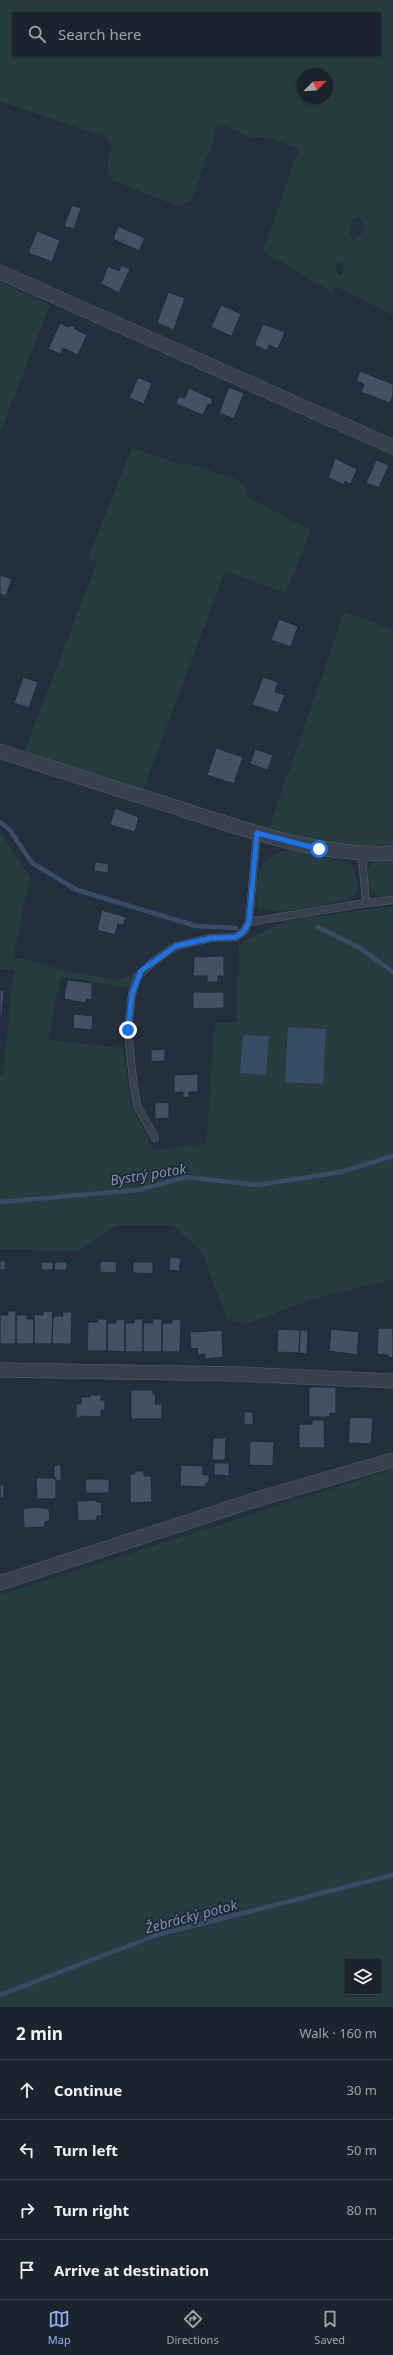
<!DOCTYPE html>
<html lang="en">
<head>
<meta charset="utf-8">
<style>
  :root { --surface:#1b232e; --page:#282f3a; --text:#f1f3f6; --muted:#a0a4aa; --line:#39404a; --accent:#8ab4f8 }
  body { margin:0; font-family:"Noto Sans",sans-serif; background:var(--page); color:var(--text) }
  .controls { position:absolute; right:12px; bottom:12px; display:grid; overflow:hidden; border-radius:0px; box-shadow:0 1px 3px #0004 }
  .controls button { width:36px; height:36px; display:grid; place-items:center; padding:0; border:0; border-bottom:1px solid var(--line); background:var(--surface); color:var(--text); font:20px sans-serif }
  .compass { position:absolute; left:297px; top:68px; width:36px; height:36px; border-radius:50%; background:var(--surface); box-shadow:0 1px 3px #0004; rotate:66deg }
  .stop { position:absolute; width:12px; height:12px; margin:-9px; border:3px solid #1a73e8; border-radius:50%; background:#fff }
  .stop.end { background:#1a73e8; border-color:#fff; box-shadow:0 1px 4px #0008 }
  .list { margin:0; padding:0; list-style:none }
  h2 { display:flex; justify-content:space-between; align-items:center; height:52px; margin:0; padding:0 16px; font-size:17px }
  h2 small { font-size:13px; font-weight:400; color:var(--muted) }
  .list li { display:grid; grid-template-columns:26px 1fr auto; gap:12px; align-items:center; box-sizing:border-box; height:60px; padding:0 16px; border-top:1px solid var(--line) }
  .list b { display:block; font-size:15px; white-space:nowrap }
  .list em { font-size:13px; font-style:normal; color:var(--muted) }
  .icon { flex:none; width:22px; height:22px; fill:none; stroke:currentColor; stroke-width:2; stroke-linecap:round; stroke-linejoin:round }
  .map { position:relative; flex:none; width:393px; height:2007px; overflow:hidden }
  .search { position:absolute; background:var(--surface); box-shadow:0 1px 3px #0004; left:12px; right:12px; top:12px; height:44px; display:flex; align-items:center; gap:10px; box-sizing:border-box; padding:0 14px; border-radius:0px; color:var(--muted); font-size:15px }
  .sheet { height:292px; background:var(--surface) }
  nav { display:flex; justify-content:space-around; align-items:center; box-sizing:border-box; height:56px; border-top:1px solid var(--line); background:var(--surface); font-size:11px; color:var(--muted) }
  nav a { display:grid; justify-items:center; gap:2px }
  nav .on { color:var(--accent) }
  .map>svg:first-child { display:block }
  .green { fill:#263c3f; fill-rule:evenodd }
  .water { fill:#394c67 }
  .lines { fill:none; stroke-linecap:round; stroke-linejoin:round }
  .stream { stroke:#394c67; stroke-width:4.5 }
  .building { fill:#455162; stroke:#1f2835 }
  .service-casing { stroke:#565f6c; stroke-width:8 }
  .minor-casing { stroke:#565f6c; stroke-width:15 }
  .service { stroke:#38414e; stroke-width:7 }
  .minor { stroke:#38414e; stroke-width:14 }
  .route { stroke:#1a73e8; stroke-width:5 }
  .labels { text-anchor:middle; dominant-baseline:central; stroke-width:3; stroke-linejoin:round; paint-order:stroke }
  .water-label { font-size:14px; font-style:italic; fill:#7c92b1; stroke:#1d2633 }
</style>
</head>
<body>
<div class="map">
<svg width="393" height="2007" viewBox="0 0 393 2007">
  <rect width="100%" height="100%" fill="#242f3e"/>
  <path class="green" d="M0,0H393V315L335,286L333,293L263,251L299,149L266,137L252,138L225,126L217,128L192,200L182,205H175L114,181C103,172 109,158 111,146L107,138L0,101ZM13,13H380V55H13ZM303,74H327V98H303ZM359,216L365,230L357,238L352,240L349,232L353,219ZM338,263H344L342,274L338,275L335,266Z
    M0,282L50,305L0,433Z
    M132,447L178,464H190L238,480L246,487L249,498L311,530L286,593L225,571L143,790L24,753L97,562L88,558Z
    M344,612L393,629V844C346,848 314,841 269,829Z
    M0,832L30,877L13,958L29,960L64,971L119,980L131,975L129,988L63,977L60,979L48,1040L123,1048L131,1105L154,1151L206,1143L215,1023L237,1022L239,944L285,921L393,906V1279L316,1298L247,1324L227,1319L201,1250L172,1225H118L78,1251L0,1249V1074H3L14,970L0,969Z
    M291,850L351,863C354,880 367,889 347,900C323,904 280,916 258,908C251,880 260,852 291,850Z
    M393,858V896C388,896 382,898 378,896C367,891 363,867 374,861C380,858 387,859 393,858Z
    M393,1469V2007H0V1595ZM348,1962H378V1992H348Z"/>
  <path class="water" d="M288,1027L326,1029L323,1084L285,1082Z
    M243,1035L269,1036L266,1075L240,1073Z"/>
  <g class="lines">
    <path class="stream" d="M0,822L10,830L32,863L77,890L196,926L236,928
      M318,927L360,948L393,972
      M0,1202L138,1190L186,1177L257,1185L341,1172L393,1156
      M0,1995L157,1935L393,1875"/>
  </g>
  <path class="building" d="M72,205L81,208L74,229L64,226Z
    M118,226L145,238L139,251L113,239Z
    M37,231L60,240L52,262L28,253Z
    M121,265L130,269L119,293L101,284L108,266L119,271Z
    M168,292L185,298L174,330L157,323Z
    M221,305L241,314L231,338V336L211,327Z
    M60,323L69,327L70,325L76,327L75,329L87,335L78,355L63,348L60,354L48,349Z
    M263,324L285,332L278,349L269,345L267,351L254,345Z
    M360,371L393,384V395L390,403L361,392L364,384L356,381Z
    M138,377L152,383L144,404L129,398Z
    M229,387L244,393L234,419L219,413Z
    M189,388L213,399L211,405L208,404L203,415L176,404L179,396L185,398Z
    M335,458L357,469L351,484L345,481L344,485L328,478Z
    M376,460L389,465L379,488L366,483Z
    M0,575L12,579L6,596L0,594Z
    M279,619L298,626L291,647L271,640Z
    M23,677L38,682L29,708L14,703Z
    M263,677L278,682L275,692L285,695L278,713L252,705Z
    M216,748L243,757L234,784L207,775Z
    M255,749L273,755L268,770L250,764Z
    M115,808L139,817L135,832L110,825Z
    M95,862L109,864L108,873L94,871Z
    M102,910L126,917L123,925L118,924L115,935L97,930Z
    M224,956V976H218V982H207V976H193L194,957Z
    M67,980L92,983V1000L86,999L85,1003L64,999Z
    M0,990H4L2,1016H0Z
    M193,992H224V1008L193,1009Z
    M74,1014L93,1016L92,1030L73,1028Z
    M165,1049V1061L151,1062V1050Z
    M198,1074V1092H189V1097L183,1098V1092L174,1093V1075Z
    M169,1102V1118L155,1119V1103Z
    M170,1257L181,1258L179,1271L169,1270Z
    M0,1261H5V1270H0Z
    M100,1261L117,1262L116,1273L100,1272Z
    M41,1262H53V1270H42Z
    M55,1262H67V1270H54Z
    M133,1262H153V1274L133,1273Z
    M8,1311H16V1344H0V1315H8Z
    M43,1311H53L52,1344H34V1315H43Z
    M62,1312H72L71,1344H52L53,1316H63Z
    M16,1315H27V1319H34V1344H16Z
    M98,1319H107V1351H87L88,1322H98Z
    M116,1319H125V1352L107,1351V1323H116Z
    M135,1319H143V1352H125V1323H134Z
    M152,1319H162V1352H143V1323H153Z
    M172,1319H181L180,1352H162V1323H172Z
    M378,1328H393V1358L388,1357V1355L377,1354Z
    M278,1329L300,1330L299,1353L277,1352Z
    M331,1329L359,1332L357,1355L329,1351Z
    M222,1330L223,1357L205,1359V1354L198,1355L197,1348L191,1349L190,1332Z
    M300,1330H308L307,1354L299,1353Z
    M309,1387H336V1413H330V1417H309Z
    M131,1390H153V1394H156L155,1404H162V1419H131Z
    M90,1395H101V1400H105V1410H101V1417L81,1416V1418H76V1404H81V1397H90Z
    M244,1412H253V1425H244Z
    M350,1417L373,1418L371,1444L348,1443Z
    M312,1420H324L325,1448H299V1424H312Z
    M213,1438H226L225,1460H212Z
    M250,1441L274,1442L273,1466L249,1465Z
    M214,1463H229V1476L214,1475Z
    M54,1465H61V1481H56L54,1478Z
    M181,1465L203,1466V1475H209V1483H206V1487L180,1486Z
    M135,1471H144V1476H151L152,1502L130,1503V1474H135Z
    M36,1478H56V1499H37Z
    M85,1479H109V1493H86Z
    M0,1485H4V1498H0Z
    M96,1500V1502H101L102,1516H97V1520L78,1521L77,1501Z
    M38,1507L49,1509L50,1521L45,1522V1527L24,1528L23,1509Z"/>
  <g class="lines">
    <defs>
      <path id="service" d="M362,855L366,903
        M249,922L366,903L393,900
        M155,1138L137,1105L133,1080L128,1030L132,994L137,977L154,961L176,946L211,938L236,937L244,931L249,922L257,833"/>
      <path id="minor" d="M0,272L393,447
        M0,751C60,771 121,790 181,809C250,831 320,857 393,853
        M0,1370L240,1374L393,1381
        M0,1583L258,1499L393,1460"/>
    </defs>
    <use href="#service" class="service-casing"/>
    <use href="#minor" class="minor-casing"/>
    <use href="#service" class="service"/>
    <use href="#minor" class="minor"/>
  </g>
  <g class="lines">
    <path class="route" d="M128,1030L132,994L141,971L176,946L211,938L236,937L244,931L249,922L257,833L319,849"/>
  </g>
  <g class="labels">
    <g class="water-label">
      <text transform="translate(148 1174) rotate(-9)">Bystrý potok</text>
      <text transform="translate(191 1916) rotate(-15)">Žebrácký potok</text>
    </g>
  </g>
</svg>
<div class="controls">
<button><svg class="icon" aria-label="layers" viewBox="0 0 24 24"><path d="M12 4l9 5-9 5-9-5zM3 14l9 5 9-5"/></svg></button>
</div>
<svg class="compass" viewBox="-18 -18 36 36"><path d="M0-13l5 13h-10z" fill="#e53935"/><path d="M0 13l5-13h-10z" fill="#a0a4aa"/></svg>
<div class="stop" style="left:319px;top:849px"></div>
<div class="stop end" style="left:128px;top:1030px"></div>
<div class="search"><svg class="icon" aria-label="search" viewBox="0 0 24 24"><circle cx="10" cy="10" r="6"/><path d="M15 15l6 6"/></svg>Search here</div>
</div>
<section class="sheet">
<h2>2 min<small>Walk · 160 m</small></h2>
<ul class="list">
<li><svg class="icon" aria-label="ahead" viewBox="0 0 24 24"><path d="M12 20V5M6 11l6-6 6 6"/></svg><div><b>Continue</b></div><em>30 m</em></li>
<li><svg class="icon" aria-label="left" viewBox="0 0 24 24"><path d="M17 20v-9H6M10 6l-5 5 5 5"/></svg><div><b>Turn left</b></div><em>50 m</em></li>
<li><svg class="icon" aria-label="right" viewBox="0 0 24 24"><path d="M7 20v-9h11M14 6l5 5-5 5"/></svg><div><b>Turn right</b></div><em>80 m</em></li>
<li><svg class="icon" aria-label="arrive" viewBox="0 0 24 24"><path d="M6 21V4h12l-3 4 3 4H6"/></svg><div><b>Arrive at destination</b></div></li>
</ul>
</section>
<nav>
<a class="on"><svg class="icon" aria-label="map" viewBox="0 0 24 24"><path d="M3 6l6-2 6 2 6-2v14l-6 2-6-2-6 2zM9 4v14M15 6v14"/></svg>Map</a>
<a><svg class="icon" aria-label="directions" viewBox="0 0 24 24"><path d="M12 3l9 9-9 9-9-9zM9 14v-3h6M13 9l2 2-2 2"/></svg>Directions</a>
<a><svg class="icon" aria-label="saved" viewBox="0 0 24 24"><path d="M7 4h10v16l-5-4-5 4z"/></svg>Saved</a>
</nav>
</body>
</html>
